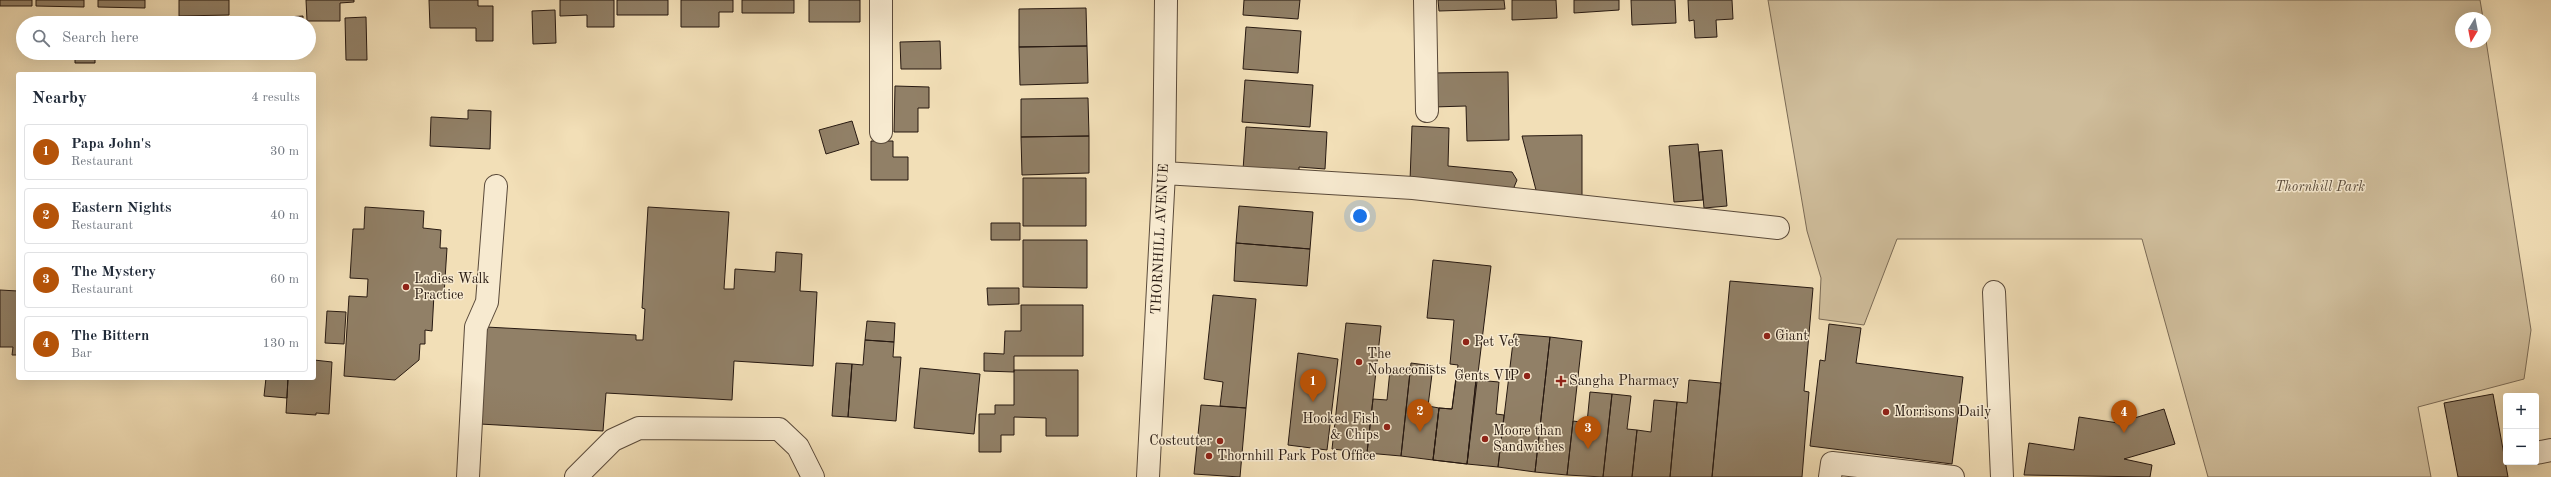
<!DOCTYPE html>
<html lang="en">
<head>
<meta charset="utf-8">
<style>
  :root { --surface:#fff; --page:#f2f2f3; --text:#1f2937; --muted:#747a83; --line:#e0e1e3; --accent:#b45309 }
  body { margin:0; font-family:"Old Standard TT",serif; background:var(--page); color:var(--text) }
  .controls { position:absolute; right:12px; bottom:12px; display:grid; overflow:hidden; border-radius:4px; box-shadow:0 4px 16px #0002 }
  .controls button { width:36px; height:36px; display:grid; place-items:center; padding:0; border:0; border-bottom:1px solid var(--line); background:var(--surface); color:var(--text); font:20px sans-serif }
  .compass { position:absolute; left:2455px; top:12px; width:36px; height:36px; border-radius:50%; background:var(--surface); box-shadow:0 4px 16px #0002; rotate:190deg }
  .you { position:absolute; left:1360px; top:216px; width:14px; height:14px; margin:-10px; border:3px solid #fff; border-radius:50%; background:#1a73e8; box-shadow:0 0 0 6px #1a73e833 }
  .badge { display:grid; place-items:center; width:26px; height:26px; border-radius:50%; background:var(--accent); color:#fff; font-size:13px; font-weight:700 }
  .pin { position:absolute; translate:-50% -33px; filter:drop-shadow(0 1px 2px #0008) }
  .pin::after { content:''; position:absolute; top:21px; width:14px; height:12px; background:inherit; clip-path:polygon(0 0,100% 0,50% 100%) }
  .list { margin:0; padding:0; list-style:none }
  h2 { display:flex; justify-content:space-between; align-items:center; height:52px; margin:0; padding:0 16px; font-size:17px }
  h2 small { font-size:13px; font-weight:400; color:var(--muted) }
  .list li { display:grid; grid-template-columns:26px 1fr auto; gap:12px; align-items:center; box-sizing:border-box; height:56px; margin:0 8px 8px; padding:0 8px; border:1px solid var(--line); border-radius:4px }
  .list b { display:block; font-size:15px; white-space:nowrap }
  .list p { margin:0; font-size:13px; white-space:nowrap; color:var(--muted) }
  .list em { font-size:13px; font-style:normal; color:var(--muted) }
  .icon { flex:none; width:22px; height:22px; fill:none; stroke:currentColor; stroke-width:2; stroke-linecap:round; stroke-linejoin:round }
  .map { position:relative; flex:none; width:2551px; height:477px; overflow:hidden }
  .search { position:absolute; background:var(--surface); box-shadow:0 4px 16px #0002; left:16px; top:16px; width:300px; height:44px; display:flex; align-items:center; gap:10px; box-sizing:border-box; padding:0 14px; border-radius:22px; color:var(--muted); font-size:15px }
  .panel { position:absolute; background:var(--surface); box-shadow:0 4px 16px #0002; left:16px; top:72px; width:300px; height:308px; border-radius:4px }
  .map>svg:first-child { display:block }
  .green { fill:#cfbd9b; stroke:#7b6b56 }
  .building { fill:#918067; stroke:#271911 }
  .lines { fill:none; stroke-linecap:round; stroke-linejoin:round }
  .minor-casing { stroke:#5a4a3a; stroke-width:24 }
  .minor { stroke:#f7ead0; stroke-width:22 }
  .poi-dot { fill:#8f2418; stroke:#f7ead0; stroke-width:1.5 }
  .labels { text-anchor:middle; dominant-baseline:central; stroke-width:3; stroke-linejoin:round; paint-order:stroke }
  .park-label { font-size:14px; font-style:italic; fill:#594a3a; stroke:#f7ead0 }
  .street-label { font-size:14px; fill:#271911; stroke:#f7ead0 }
  .poi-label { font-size:14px; fill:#271911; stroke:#f7ead0; text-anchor:start }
</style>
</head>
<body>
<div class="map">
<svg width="2551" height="477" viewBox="0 0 2551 477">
  <rect width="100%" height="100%" fill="#f2dfb7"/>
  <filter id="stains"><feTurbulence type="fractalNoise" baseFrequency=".005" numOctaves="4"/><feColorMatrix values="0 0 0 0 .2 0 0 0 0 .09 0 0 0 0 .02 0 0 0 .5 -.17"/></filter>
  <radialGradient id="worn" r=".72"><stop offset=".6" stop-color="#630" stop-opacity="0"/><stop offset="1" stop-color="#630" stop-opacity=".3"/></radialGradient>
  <path class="green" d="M1768,0H2480L2483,18H2461V42H2485V34L2531,330L2524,379L2418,407L2431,477H2208L2142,239H1897L1864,325L1819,319L1821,278L1807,231Z"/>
  <path class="building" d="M0,0H32V6H0Z
    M36,0H84V7L36,6Z
    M98,0H145V8L98,7Z
    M179,0H229V15L179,16Z
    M306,0H354V2L340,3V21H307Z
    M429,0H478V6H493V41H476V28H430Z
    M560,0H614V27H587V15L560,16Z
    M617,0H668V15H617Z
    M681,0H733V12H719V27H681Z
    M742,0H794V13H742Z
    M809,0H860V22H809Z
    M1244,0H1300L1298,19L1243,15Z
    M1438,0H1504L1505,9L1439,11Z
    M1512,0H1556L1557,18L1512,20Z
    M1574,0H1619V10L1574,13Z
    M1631,0H1675L1676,23L1632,25Z
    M1688,0H1732L1733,19L1716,20L1717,37L1695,38L1694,20L1689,21Z
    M1086,8L1087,46L1019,47V9Z
    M555,10L556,43L533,44L532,11Z
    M303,16V23H286V17Z
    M366,17L367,60H346L345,18Z
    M1246,27L1301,31L1298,73L1243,69Z
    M940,41L941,69H901L900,42Z
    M1087,46L1088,83L1020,85L1019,47Z
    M75,53H95V63H75Z
    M1508,72L1509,140L1467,141L1466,106L1433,107L1432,73Z
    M1245,80L1313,85L1310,127L1242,122Z
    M895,86L929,87V108H918V132H894Z
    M1088,98L1089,136L1021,137V99Z
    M468,110L491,111L490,149L430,146L431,117L468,119Z
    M852,121L859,144L826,154L819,130Z
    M1412,126L1449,128L1448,166L1512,172L1517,180L1512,192L1410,181Z
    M1246,127L1327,132L1325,169L1299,167V173L1243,170Z
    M1582,135V200L1537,194L1522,136Z
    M1089,136V173L1022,175L1021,137Z
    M871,141H893V157H908V180H871Z
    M1698,144L1703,200L1674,202L1669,146Z
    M1722,150L1727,206L1704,208L1699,152Z
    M1023,178H1086V226H1023Z
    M1239,206L1313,212L1310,249L1236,243Z
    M365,207L424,211L423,228L441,230L440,248H447L444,295L434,294L432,331L425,330V344H420L419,360L395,380L344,376L349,296L367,297L368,279L350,278L353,229H364Z
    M648,207L729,212L724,289H734L735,269L775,272L776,252L802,254L800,291L817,292L813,366L734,361L732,400L606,393L603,431L480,424L486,327L636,335V340H643L645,309L642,308Z
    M991,223H1020V240H991Z
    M1023,240H1087V288L1023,287Z
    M1236,243L1310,249L1307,286L1234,281Z
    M1433,260L1491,266L1467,464L1433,460L1439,408L1452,409L1458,365L1450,364L1454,320L1427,318Z
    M1730,281L1813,288L1804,391L1809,392L1802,477H1712Z
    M987,288H1019V304L988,305Z
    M0,290L18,291V355H12L13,347H0Z
    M1213,295L1256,299L1246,408L1220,406L1223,382L1204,379Z
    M1021,305H1083V356H1014V372L984,371V353L1004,354L1005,331H1021Z
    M327,311L346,312L344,344L325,343Z
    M867,321L895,323L894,342L865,340Z
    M1346,323L1381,326L1367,453L1332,449Z
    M1829,324L1861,328L1856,363L1963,377L1952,464L1810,446L1820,360L1825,361Z
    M1514,334L1550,337L1535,472L1498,467Z
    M1550,337L1582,341L1567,475L1535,472Z
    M865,340L894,342L893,357H901L896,421L848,417L852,364L863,365Z
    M1298,353L1338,359L1327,450L1288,445Z
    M314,360L332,362L329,414L316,413V415L286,413L288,378H314Z
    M836,363L852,364L848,417L832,416Z
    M1411,363L1433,366L1428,406L1439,408L1433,460L1401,456Z
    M920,368L980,374L974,434L914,428Z
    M1014,370H1078V436H1046V418L1014,417V435H1001V452H979V414H995V405H1014Z
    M1390,370L1410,373L1401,456L1367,453L1373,399L1387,400Z
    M1456,377L1476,380L1467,464L1433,460L1439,408L1452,409Z
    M266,378H288L287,398L264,396Z
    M1476,380L1499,382L1496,414L1504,415L1498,467L1467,464Z
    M1689,380L1721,383L1712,477H1670L1677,402L1687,403Z
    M1590,392L1612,394L1603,477L1567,475L1573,421L1587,423Z
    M1612,394L1631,396L1627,429L1637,430L1632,477H1603Z
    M2493,394L2508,477H2458L2444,403Z
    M1654,400L1677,402L1670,477H1632L1637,430L1651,432Z
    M1201,405L1246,408L1240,477L1194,474Z
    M2164,409L2175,444L2124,459L2152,465L2150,477L2024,475L2029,443L2074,450L2079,417L2118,423Z"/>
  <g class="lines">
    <defs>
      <path id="minor" d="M881,0V132
        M1425,0L1427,111
        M1164,173L1413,188L1778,228
        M1994,292L2002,477
        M2536,453L2551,450
        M468,477L476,327L487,302L496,186
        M576,477L613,440L639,428L779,429L798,447L813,477
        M1148,477L1164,173L1166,0
        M1830,477L1832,463L1953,477"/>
    </defs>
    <use href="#minor" class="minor-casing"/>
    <use href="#minor" class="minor"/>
  </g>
  <g class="poi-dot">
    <circle cx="406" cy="287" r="4"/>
    <circle cx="1767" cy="336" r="4"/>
    <circle cx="1466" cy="342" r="4"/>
    <circle cx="1359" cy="362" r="4"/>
    <circle cx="1527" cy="376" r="4"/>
    <path d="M1559 375h4v4h4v4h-4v4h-4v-4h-4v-4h4z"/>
    <circle cx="1886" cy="412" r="4"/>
    <circle cx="1387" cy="427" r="4"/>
    <circle cx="1485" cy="439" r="4"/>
    <circle cx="1220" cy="441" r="4"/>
    <circle cx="1209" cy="456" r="4"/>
  </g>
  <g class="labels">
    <g class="park-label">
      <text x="2320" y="187">Thornhill Park</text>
    </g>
    <g class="street-label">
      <text transform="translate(1160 239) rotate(-87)">THORNHILL AVENUE</text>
    </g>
    <g class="poi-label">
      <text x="414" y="279">Ladies Walk<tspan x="414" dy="16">Practice</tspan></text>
      <text x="1775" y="336">Giant</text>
      <text x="1474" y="342">Pet Vet</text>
      <text x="1367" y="354">The<tspan x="1367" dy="16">Nobacconists</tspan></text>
      <text x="1519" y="376" text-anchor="end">Gents VIP</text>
      <text x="1569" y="381">Sangha Pharmacy</text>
      <text x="1894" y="412">Morrisons Daily</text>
      <text x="1379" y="419" text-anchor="end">Hooked Fish<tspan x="1379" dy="16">&amp; Chips</tspan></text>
      <text x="1493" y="431">Moore than<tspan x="1493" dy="16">Sandwiches</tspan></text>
      <text x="1212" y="441" text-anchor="end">Costcutter</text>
      <text x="1217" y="456">Thornhill Park Post Office</text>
    </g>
  </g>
  <rect width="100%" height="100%" filter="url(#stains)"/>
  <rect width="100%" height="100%" fill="url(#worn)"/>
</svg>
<div class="controls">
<button>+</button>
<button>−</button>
</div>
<svg class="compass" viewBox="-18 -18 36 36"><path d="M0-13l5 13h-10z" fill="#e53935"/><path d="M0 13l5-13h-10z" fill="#747a83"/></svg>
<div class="you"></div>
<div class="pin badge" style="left:1313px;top:402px">1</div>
<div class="pin badge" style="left:1420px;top:432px">2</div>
<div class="pin badge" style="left:1588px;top:449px">3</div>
<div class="pin badge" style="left:2124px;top:433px">4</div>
<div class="search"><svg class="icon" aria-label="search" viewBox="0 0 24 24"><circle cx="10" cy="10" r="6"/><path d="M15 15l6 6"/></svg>Search here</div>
<section class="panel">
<h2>Nearby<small>4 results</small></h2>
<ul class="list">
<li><span class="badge">1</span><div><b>Papa John's</b><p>Restaurant</p></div><em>30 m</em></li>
<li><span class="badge">2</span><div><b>Eastern Nights</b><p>Restaurant</p></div><em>40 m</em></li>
<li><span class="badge">3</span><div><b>The Mystery</b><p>Restaurant</p></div><em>60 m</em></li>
<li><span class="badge">4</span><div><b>The Bittern</b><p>Bar</p></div><em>130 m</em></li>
</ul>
</section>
</div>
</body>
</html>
